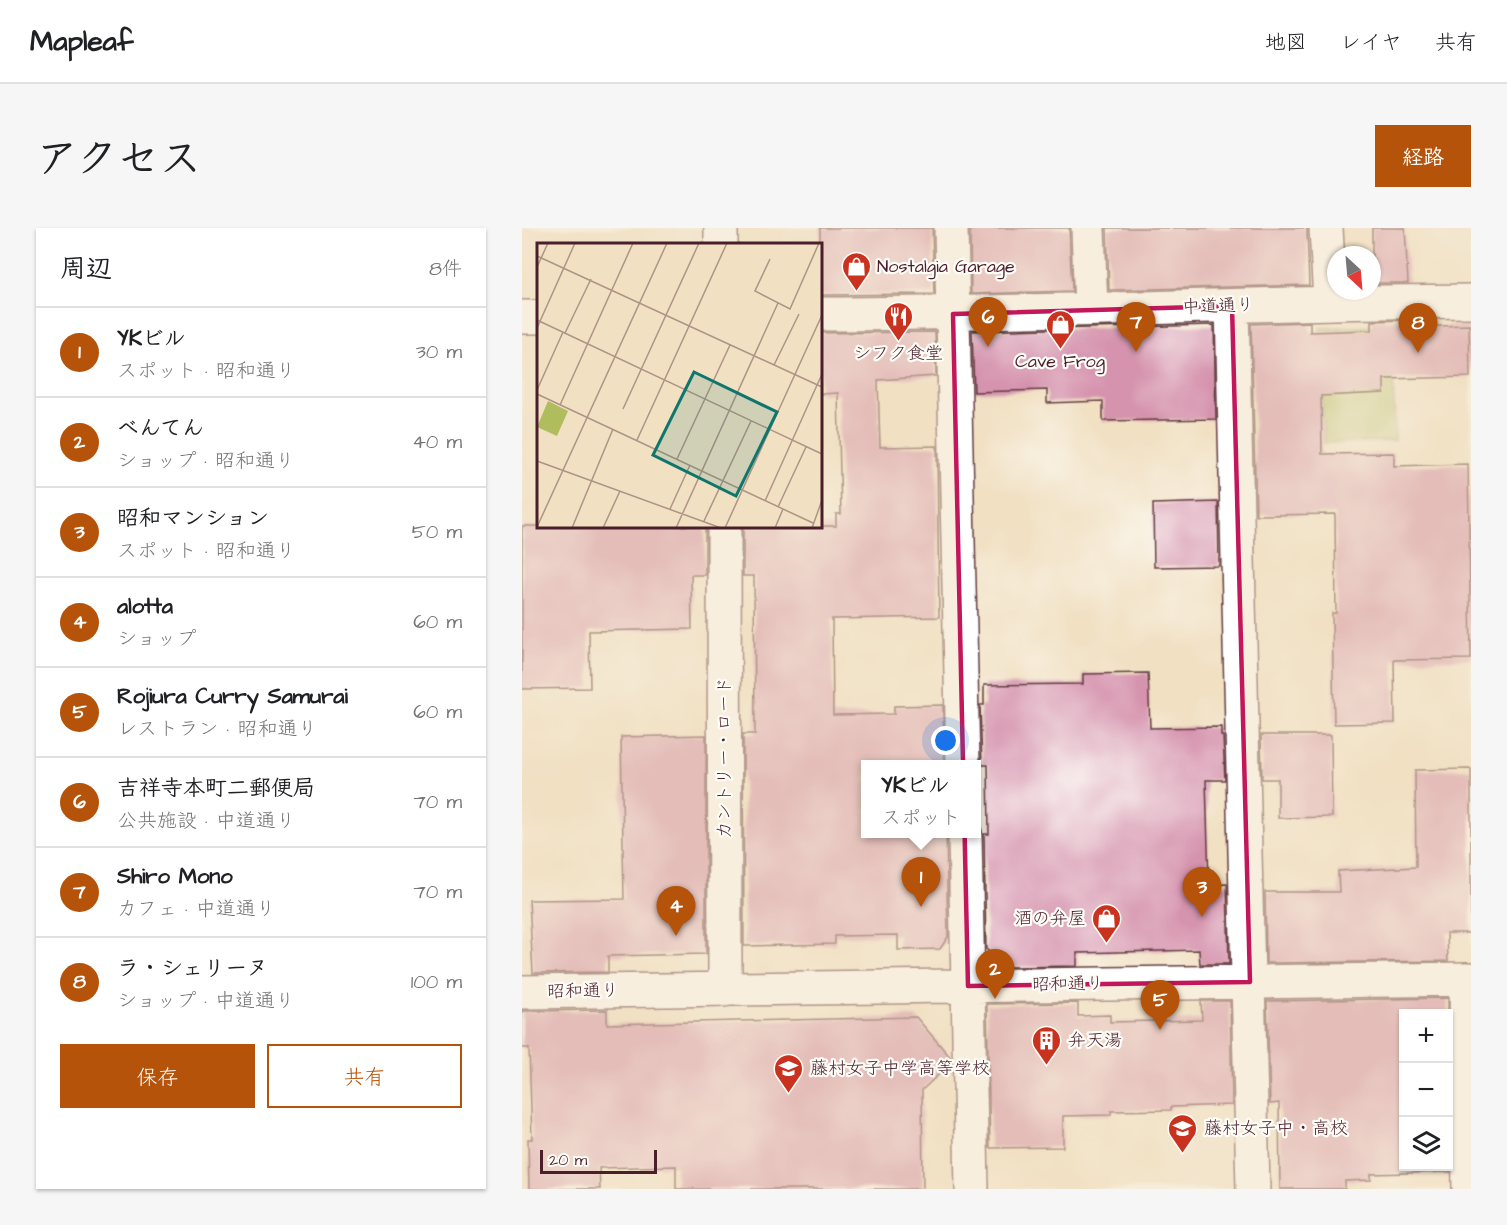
<!DOCTYPE html>
<html lang="ja">
<head>
<meta charset="utf-8">
<style>
  :root { --surface:#fff; --page:#f6f6f6; --text:#202124; --muted:#757577; --line:#e0e0e0; --accent:#b45309 }
  body { margin:0; font-family:"Architects Daughter","Klee One",sans-serif; background:var(--page); color:var(--text) }
  .controls { position:absolute; right:18px; bottom:18px; display:grid; overflow:hidden; border-radius:0px; box-shadow:0 2px 4px #0004 }
  .controls button { width:54px; height:54px; display:grid; place-items:center; padding:0; border:0; border-bottom:2px solid var(--line); background:var(--surface); color:var(--text); font:30px sans-serif }
  .compass { position:absolute; left:805px; top:18px; width:54px; height:54px; border-radius:50%; background:var(--surface); box-shadow:0 2px 4px #0004; rotate:154deg }
  .scale { position:absolute; left:18px; bottom:15px; width:117px; box-sizing:border-box; padding-left:6px; border:3px solid #4a1f2b; border-top:0; font-size:16px; line-height:21px; white-space:nowrap; color:#4a1f2b; -webkit-text-stroke:4px #fdfcf7; paint-order:stroke }
  .you { position:absolute; left:424px; top:513px; width:21px; height:21px; margin:-15px; border:4px solid #fff; border-radius:50%; background:#1a73e8; box-shadow:0 0 0 9px #1a73e833 }
  .badge { display:grid; place-items:center; width:39px; height:39px; border-radius:50%; background:var(--accent); color:#fff; font-size:20px; font-weight:700 }
  .pin { position:absolute; translate:-50% -50px; filter:drop-shadow(0 2px 3px #0008) }
  .pin::after { content:''; position:absolute; top:32px; width:21px; height:18px; background:inherit; clip-path:polygon(0 0,100% 0,50% 100%) }
  .popup { position:absolute; left:339px; top:532px; width:120px; height:78px; box-sizing:border-box; display:grid; place-content:center; border-radius:0px; background:var(--surface); filter:drop-shadow(0 2px 4px #0005); font-size:20px; white-space:nowrap; color:var(--muted) }
  .popup b { font-size:22px; color:var(--text) }
  .popup::after { content:''; position:absolute; left:50%; top:100%; margin-left:-12px; border:12px solid transparent; border-top-color:var(--surface) }
  .list { margin:0; padding:0; list-style:none }
  h2 { display:flex; justify-content:space-between; align-items:center; height:78px; margin:0; padding:0 24px; font-size:26px }
  h2 small { font-size:20px; font-weight:400; color:var(--muted) }
  .list li { display:grid; grid-template-columns:39px 1fr auto; gap:18px; align-items:center; box-sizing:border-box; height:90px; padding:0 24px; border-top:2px solid var(--line) }
  .list b { display:block; font-size:22px; white-space:nowrap }
  .list p { margin:0; font-size:20px; white-space:nowrap; color:var(--muted) }
  .list em { font-size:20px; font-style:normal; color:var(--muted) }
  .actions { display:flex; gap:12px; padding:18px 24px }
  .actions a { flex:1; padding:14px 0; border:2px solid var(--accent); border-radius:0px; text-align:center; font-size:21px; color:var(--accent) }
  .actions .main { background:var(--accent); color:#fff }
  .icon { flex:none; width:33px; height:33px; fill:none; stroke:currentColor; stroke-width:2; stroke-linecap:round; stroke-linejoin:round }
  .map { position:relative; flex:none; width:949px; height:961px; overflow:hidden; border-radius:0px }
  header { display:flex; align-items:center; gap:36px; box-sizing:border-box; height:84px; padding:0 30px; background:var(--surface); border-bottom:2px solid var(--line) }
  header strong { font-size:28px }
  nav { display:flex; gap:33px; margin-inline-start:auto; font-size:21px }
  .intro { display:flex; align-items:center; justify-content:space-between; box-sizing:border-box; height:144px; padding:0 36px }
  h1 { margin:0; font-size:42px }
  .button { padding:15px 27px; border-radius:0px; background:var(--accent); color:#fff; font-size:21px; font-weight:700 }
  main { display:flex; gap:36px; padding:0 36px }
  aside { flex:1; background:var(--surface); border-radius:0px; box-shadow:0 2px 4px #0004 }
  .map>svg:first-child { display:block }
  .green { fill:#b0bd5f; stroke:#7d6e45; stroke-width:1.5 }
  .building { fill:#d593ad }
  .lines { fill:none; stroke-linecap:round; stroke-linejoin:round }
  .minor-casing { stroke:#633c42; stroke-width:36 }
  .minor { stroke:#fff; stroke-width:33 }
  .marked { fill:none; stroke:#c2185b; stroke-width:4.5; stroke-linejoin:round }
  .labels { text-anchor:middle; dominant-baseline:central; stroke-width:4.5; stroke-linejoin:round; paint-order:stroke }
  .poi-label { font-size:18px; fill:#4a1f2b; stroke:#fdfcf7; text-anchor:start }
  .street-label { font-size:18px; fill:#4a1f2b; stroke:#fdfcf7 }
  .inset-road { fill:none; stroke:#ae9386; stroke-width:1.5 }
  .view { fill:#0f766e; fill-opacity:0.15; stroke:#0f766e; stroke-width:3 }
  .inset-edge { fill:none; stroke:#4a1f2b; stroke-width:3 }
</style>
</head>
<body>
<header>
<strong>Mapleaf</strong>
<nav><a>地図</a><a>レイヤ</a><a>共有</a></nav>
</header>
<div class="intro"><h1>アクセス</h1><a class="button">経路</a></div>
<main>
<aside>
<h2>周辺<small>8件</small></h2>
<ul class="list">
<li><span class="badge">1</span><div><b>YKビル</b><p>スポット · 昭和通り</p></div><em>30 m</em></li>
<li><span class="badge">2</span><div><b>べんてん</b><p>ショップ · 昭和通り</p></div><em>40 m</em></li>
<li><span class="badge">3</span><div><b>昭和マンション</b><p>スポット · 昭和通り</p></div><em>50 m</em></li>
<li><span class="badge">4</span><div><b>alotta</b><p>ショップ</p></div><em>60 m</em></li>
<li><span class="badge">5</span><div><b>Rojiura Curry Samurai</b><p>レストラン · 昭和通り</p></div><em>60 m</em></li>
<li><span class="badge">6</span><div><b>吉祥寺本町二郵便局</b><p>公共施設 · 中道通り</p></div><em>70 m</em></li>
<li><span class="badge">7</span><div><b>Shiro Mono</b><p>カフェ · 中道通り</p></div><em>70 m</em></li>
<li><span class="badge">8</span><div><b>ラ・シェリーヌ</b><p>ショップ · 中道通り</p></div><em>100 m</em></li>
</ul>
<div class="actions"><a class="main">保存</a><a>共有</a></div>
</aside>
<div class="map">
<svg width="949" height="961" viewBox="0 0 949 961">
  <rect width="100%" height="100%" fill="#fdfcf7"/>
  <filter id="ink" filterUnits="userSpaceOnUse"><feTurbulence type="fractalNoise" baseFrequency=".0167" numOctaves="2"/><feDisplacementMap in="SourceGraphic" scale="12" xChannelSelector="R" yChannelSelector="G"/><feConvolveMatrix kernelMatrix="1 2 1 2 8 2 1 2 1" color-interpolation-filters="sRGB"/></filter>
  <filter id="wash" filterUnits="userSpaceOnUse"><feTurbulence type="fractalNoise" baseFrequency=".008" numOctaves="4" result="noise"/><feDisplacementMap in="SourceGraphic" scale="24" xChannelSelector="R" yChannelSelector="G"/><feGaussianBlur stdDeviation="1.35" result="paint"/><feColorMatrix in="noise" values="0 0 0 0 0 0 0 0 0 0 0 0 0 0 0 0 0 1.4 0 .05"/><feComposite in="paint" operator="in"/></filter>
  <g filter="url(#wash)">
    <rect width="100%" height="100%" fill="#f1e0c2"/>
    <path class="green" d="M870,98L873,213L802,215L798,100Z"/>
    <g id="blocks">
      <path class="building" d="M298,0H410L412,66L298,67Z
        M448,0H547L550,63L449,66Z
        M585,0H785L787,57L587,62Z
        M850,0H883L886,55H850Z
        M888,92L889,99L947,97L948,149L862,151V165L799,168L800,226L872,225V238L946,236L949,431L872,432L873,495L812,496L810,385H814L813,286L734,287L729,96L788,94V104L850,102V93Z
        M692,97L694,191L581,193V173L525,175V162L452,164L450,103Z
        M413,104L414,148L356,152L358,219L415,218L417,389L310,391L311,487L372,486V478L421,477L422,537H344V606H424L426,709L418,721L376,722V707L313,708V716L222,718L221,506H233L232,348H221V298H314V286H319L316,165L298,166V105Z
        M696,274L697,338L632,339L631,276Z
        M0,298H183V347H169L170,401L67,403L68,460L0,461Z
        M626,445L628,500L699,499V508H701L703,552H684L687,657L705,656L707,736H678L677,722L555,725V738L484,739L464,721L462,606H467L466,537H460L458,477H462V457L561,456V446Z
        M184,507V726L86,728V744L11,745L7,672L102,671L99,509Z
        M739,507H809L810,589L756,590V551H740Z
        M949,541V705H925L926,733L744,735L743,664H817L816,643L894,639L893,542Z
        M926,770V786H882V939H927V839L928,944L849,946V952L823,953V961H758L757,875L748,876L745,773Z
        M679,773H708L710,877L649,879V882L589,883V887L541,888V919L468,920L465,776L556,775V788L588,787V794L680,792Z
        M85,782V796L394,789L429,830V835L400,862L401,961H154V938L77,940L78,961H7L6,911H10L7,820H0V783Z"/>
    </g>
  </g>
  <g filter="url(#ink)">
    <use href="#blocks" fill-opacity="0" stroke="#633c42" stroke-width="1.5"/>
    <g class="lines">
      <defs>
        <path id="minor" d="M199,0V16
          M429,0L441,536
          M566,0L569,81
          M804,0L808,74
          M710,78L731,961
          M298,86C515,86 732,74 949,73
          M0,89H16
          M202,298L203,762
          M443,606L450,961
          M944,751L947,961
          M0,764L949,751"/>
      </defs>
      <use href="#minor" class="minor-casing"/>
      <use href="#minor" class="minor"/>
    </g>
  </g>
  <path d="M0 0H949V961H0ZM710,78L728,754L446,758L431,86Z" fill="#f1e0c2" fill-opacity=".55" fill-rule="evenodd"/>
  <path class="marked" d="M710,78L728,754L446,758L431,86Z"/>
  <defs>
    <symbol id="shop-pin" viewBox="-11 -11 22 30"><path d="M0 17L-7.5 6A9.5 9.5 0 1 1 7.5 6Z" fill="#c8321e" stroke="#fdfcf7"/><path d="M-5-2.5h2.3a2.7 3.5 0 0 1 5.4 0H5L5.5 6h-11ZM-1.5-2.5h3a1.5 2.3 0 0 0-3 0Z" fill="#fff"/></symbol>
    <symbol id="restaurant-pin" viewBox="-11 -11 22 30"><path d="M0 17L-7.5 6A9.5 9.5 0 1 1 7.5 6Z" fill="#c8321e" stroke="#fdfcf7"/><path d="M-5-6h1v4h1v-4h1v4h1v-4h1v5L-1.5 .5V6h-2V.5L-5-1ZM5-6V6H3V1.5H1.5Q1.5-4 5-6Z" fill="#fff"/></symbol>
    <symbol id="building-pin" viewBox="-11 -11 22 30"><path d="M0 17L-7.5 6A9.5 9.5 0 1 1 7.5 6Z" fill="#c8321e" stroke="#fdfcf7"/><path d="M-4-6H4V6H1V3H-1V6H-4ZM-2.5-4.3h1.7v1.8h-1.7ZM.8-4.3h1.7v1.8H.8ZM-2.5-1h1.7V.8h-1.7ZM.8-1h1.7V.8H.8Z" fill="#fff"/></symbol>
    <symbol id="school-pin" viewBox="-11 -11 22 30"><path d="M0 17L-7.5 6A9.5 9.5 0 1 1 7.5 6Z" fill="#c8321e" stroke="#fdfcf7"/><path d="M0-5L7-2L0 1L-7-2ZM-4 1L0 2.5L4 1V4Q0 6-4 4Z" fill="#fff"/></symbol>
  </defs>
  <g fill-rule="evenodd">
    <use href="#shop-pin" x="318" y="22" width="33" height="45"/>
    <use href="#restaurant-pin" x="360" y="72" width="33" height="45"/>
    <use href="#shop-pin" x="522" y="80" width="33" height="45"/>
    <use href="#shop-pin" x="568" y="674" width="33" height="45"/>
    <use href="#building-pin" x="508" y="796" width="33" height="45"/>
    <use href="#school-pin" x="250" y="824" width="33" height="45"/>
    <use href="#school-pin" x="644" y="884" width="33" height="45"/>
  </g>
  <g class="labels">
    <g class="poi-label">
      <text x="355" y="38">Nostalgia Garage</text>
      <text x="376" y="125" text-anchor="middle">シフク食堂</text>
      <text x="538" y="133" text-anchor="middle">Cave Frog</text>
      <text x="564" y="690" text-anchor="end">酒の弁屋</text>
      <text x="546" y="812">弁天湯</text>
      <text x="288" y="840">藤村女子中学高等学校</text>
      <text x="682" y="900">藤村女子中・高校</text>
    </g>
    <g class="street-label">
      <text transform="translate(696 78) rotate(-2)">中道通り</text>
      <text transform="translate(202 530) rotate(-90)">カントリー・ロード</text>
      <text transform="translate(546 756) rotate(-1)">昭和通り</text>
      <text transform="translate(61 763) rotate(-1)">昭和通り</text>
    </g>
  </g>
  <g transform="translate(15 15)">
    <rect width="285" height="285" fill="#f1e0c2"/>
    <path d="M11,158L31,168L20,193L0,184Z" fill="#b0bd5f"/>
    <path class="inset-road" d="M0,13L285,144M233,16L218,48L253,66L282,0M0,24L11,0M0,77L285,211M0,85L38,0M28,90L54,36M237,122L262,71M0,147L26,89M149,147L158,128M0,151L276,280M23,162L96,0M86,166L162,0M100,197L190,0M140,216L193,102M0,218L184,285M228,258L285,131M241,264L269,204M133,266L153,222M167,278L214,178M0,284L130,0M35,285L76,186M66,285L83,248M139,285L241,60M188,285L285,72M238,285L246,266M275,285L285,257"/>
    <path class="view" d="M157,129L240,169L199,253L116,212Z"/>
    <rect width="285" height="285" class="inset-edge"/>
  </g>
</svg>
<div class="controls">
<button>+</button>
<button>−</button>
<button><svg class="icon" aria-label="layers" viewBox="0 0 24 24"><path d="M12 4l9 5-9 5-9-5zM3 14l9 5 9-5"/></svg></button>
</div>
<svg class="compass" viewBox="-18 -18 36 36"><path d="M0-13l5 13h-10z" fill="#e53935"/><path d="M0 13l5-13h-10z" fill="#757577"/></svg>
<div class="scale">20 m</div>
<div class="you"></div>
<div class="pin badge" style="left:399px;top:679px">1</div>
<div class="popup"><b>YKビル</b>スポット</div>
<div class="pin badge" style="left:473px;top:771px">2</div>
<div class="pin badge" style="left:680px;top:689px">3</div>
<div class="pin badge" style="left:154px;top:708px">4</div>
<div class="pin badge" style="left:638px;top:802px">5</div>
<div class="pin badge" style="left:466px;top:119px">6</div>
<div class="pin badge" style="left:614px;top:124px">7</div>
<div class="pin badge" style="left:896px;top:125px">8</div>
</div>
</main>
</body>
</html>
